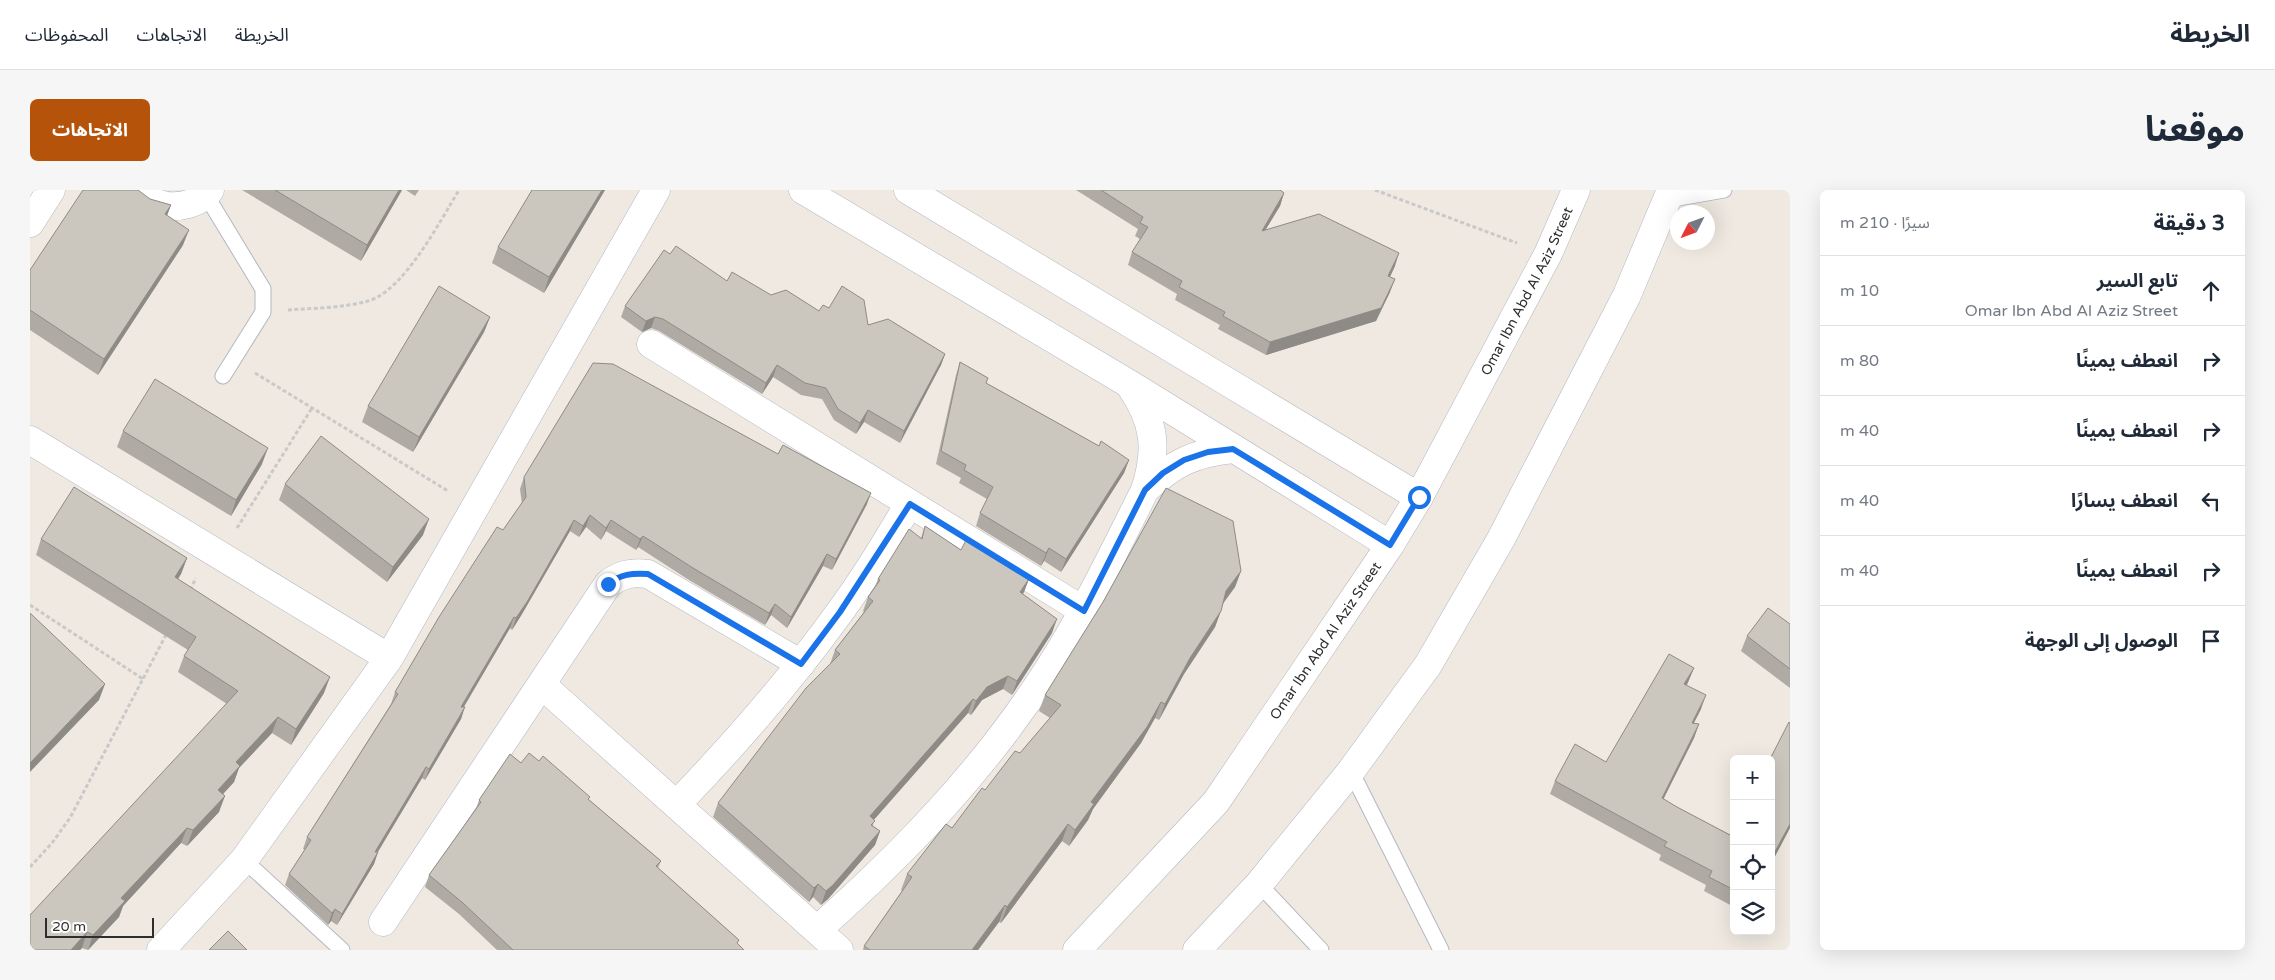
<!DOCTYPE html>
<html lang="ar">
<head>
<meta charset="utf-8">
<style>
  :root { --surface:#fff; --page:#f6f6f7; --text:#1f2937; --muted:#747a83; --line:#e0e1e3; --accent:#b45309 }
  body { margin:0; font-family:"Varela Round","Noto Sans Arabic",sans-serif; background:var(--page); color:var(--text); direction:rtl }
  .controls { position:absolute; right:15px; bottom:15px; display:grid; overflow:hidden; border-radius:8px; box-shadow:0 5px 20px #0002 }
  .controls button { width:45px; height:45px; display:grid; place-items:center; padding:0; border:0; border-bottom:1px solid var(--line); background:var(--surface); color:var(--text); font:25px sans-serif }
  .compass { position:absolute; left:1640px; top:15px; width:45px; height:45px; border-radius:50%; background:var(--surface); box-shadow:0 5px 20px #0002; rotate:228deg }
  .scale { position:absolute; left:15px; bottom:12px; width:109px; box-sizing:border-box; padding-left:5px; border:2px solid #2e2e2e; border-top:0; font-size:14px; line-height:18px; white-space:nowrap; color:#2e2e2e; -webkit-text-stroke:4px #fff; paint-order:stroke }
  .stop { position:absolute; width:15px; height:15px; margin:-11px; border:4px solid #1a73e8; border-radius:50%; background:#fff }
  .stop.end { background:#1a73e8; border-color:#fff; box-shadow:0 1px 5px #0008 }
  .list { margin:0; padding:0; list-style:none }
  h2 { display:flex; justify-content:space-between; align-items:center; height:65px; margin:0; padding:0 20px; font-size:21px }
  h2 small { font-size:16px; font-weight:400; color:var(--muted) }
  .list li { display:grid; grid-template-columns:32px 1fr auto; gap:15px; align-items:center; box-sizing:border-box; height:70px; padding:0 20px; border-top:1px solid var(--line) }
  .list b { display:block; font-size:19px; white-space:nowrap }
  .list p { margin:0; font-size:16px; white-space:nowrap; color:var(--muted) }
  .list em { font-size:16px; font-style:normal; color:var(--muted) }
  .icon { flex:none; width:28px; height:28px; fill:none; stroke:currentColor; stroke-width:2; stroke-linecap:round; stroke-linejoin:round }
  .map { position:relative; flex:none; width:1760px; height:760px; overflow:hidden; direction:ltr; border-radius:8px }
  header { display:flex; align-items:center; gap:30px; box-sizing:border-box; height:70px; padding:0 25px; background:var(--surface); border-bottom:1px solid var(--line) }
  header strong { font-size:24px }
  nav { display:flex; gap:28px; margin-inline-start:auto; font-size:18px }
  .intro { display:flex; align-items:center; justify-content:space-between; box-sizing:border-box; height:120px; padding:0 30px }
  h1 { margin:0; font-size:35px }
  .button { padding:12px 22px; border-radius:8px; background:var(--accent); color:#fff; font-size:18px; font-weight:700 }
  main { display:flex; gap:30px; padding:0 30px }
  aside { flex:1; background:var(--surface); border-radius:8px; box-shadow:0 5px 20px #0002 }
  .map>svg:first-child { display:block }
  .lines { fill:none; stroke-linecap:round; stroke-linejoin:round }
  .lane-casing { stroke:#b4b7c1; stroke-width:17 }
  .street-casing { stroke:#b4b7c1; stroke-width:29 }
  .secondary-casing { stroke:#b4b7c1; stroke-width:29 }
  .path { stroke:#c9c9c9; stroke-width:3; stroke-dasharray:4 2.5; stroke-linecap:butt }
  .lane { stroke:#fff; stroke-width:15 }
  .street { stroke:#fff; stroke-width:28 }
  .secondary { stroke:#fff; stroke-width:28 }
  .wall { fill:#afaba4 }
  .shaded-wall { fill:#8e8b86 }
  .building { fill:#cbc7bf; stroke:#8e8b86 }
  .route { stroke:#1a73e8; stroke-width:6 }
  .labels { text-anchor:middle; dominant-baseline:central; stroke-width:4.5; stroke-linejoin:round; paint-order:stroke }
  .street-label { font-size:14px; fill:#2e2e2e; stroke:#fff }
</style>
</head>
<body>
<header>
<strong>الخريطة</strong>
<nav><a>الخريطة</a><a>الاتجاهات</a><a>المحفوظات</a></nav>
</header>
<div class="intro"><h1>موقعنا</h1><a class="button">الاتجاهات</a></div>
<main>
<aside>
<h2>3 دقيقة<small>سيرًا · 210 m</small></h2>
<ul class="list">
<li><svg class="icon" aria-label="ahead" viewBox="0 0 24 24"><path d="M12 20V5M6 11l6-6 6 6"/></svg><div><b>تابع السير</b><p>Omar Ibn Abd Al Aziz Street</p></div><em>10 m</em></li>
<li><svg class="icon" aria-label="right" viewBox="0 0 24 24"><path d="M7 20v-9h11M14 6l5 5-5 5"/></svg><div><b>انعطف يمينًا</b></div><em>80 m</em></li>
<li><svg class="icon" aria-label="right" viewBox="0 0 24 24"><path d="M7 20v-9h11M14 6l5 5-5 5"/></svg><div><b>انعطف يمينًا</b></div><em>40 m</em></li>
<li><svg class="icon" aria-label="left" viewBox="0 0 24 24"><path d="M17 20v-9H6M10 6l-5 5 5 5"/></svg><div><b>انعطف يسارًا</b></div><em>40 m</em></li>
<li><svg class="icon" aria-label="right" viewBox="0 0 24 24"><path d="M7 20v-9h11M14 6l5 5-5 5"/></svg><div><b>انعطف يمينًا</b></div><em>40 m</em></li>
<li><svg class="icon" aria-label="arrive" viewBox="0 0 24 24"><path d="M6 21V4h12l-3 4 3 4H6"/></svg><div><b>الوصول إلى الوجهة</b></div></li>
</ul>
</aside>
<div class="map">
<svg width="1760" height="760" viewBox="0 0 1760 760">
  <rect width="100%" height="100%" fill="#efe9e1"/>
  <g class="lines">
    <defs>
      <path id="lane" d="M176,5L233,99V122L193,186
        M1637,10L1694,0
        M1321,581L1411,760
        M214,670L312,760
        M1229,694L1291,760"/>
      <path id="street" d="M104,0C112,5 123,13 133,15C148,19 171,13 180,0
        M773,0L1101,195L1360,355
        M878,0L1389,307
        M0,33L21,0
        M621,154L1054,421
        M0,250L359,468
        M1115,300C1143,273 1164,263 1203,259
        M512,495L809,760
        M647,614C705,554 760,491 809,423C835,388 857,351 879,314
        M353,732L578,394C591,384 602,382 618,384L771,474
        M787,740C874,663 955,579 1018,480C1055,423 1084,361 1115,300C1128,260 1125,232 1101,197
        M131,760L214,670L359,468L626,0"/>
      <g id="secondary">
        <path id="s1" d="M1047,760L1186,612L1360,355L1389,307L1518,64L1546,0"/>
        <path d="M1167,760L1229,694L1321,581L1398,475L1471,349L1597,105L1641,0"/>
      </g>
    </defs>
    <use href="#lane" class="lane-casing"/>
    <use href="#street" class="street-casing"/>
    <use href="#secondary" class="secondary-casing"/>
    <path class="path" d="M1345,0L1487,53
      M258,120C284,118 313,118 338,111C374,101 410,31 429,0
      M225,183L418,301
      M207,338L282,218
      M160,400L166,388
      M0,415L113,489
      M0,677L22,653L40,628L137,443"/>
    <use href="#lane" class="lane"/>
    <use href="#street" class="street"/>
    <use href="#secondary" class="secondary"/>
  </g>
  <path class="wall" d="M212,0H372L331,71Z
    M376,0H389L385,6Z
    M502,0H575L514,103L462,73L468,57Z
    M1046,0H1250L1254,3L1250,16L1235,40L1365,76L1360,87V102L1346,131L1236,165L1188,139L1190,135L1145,110L1147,104L1098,75L1102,62L1110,49L1105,46L1108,39Z
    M120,9L141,15L137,25L153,55L68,185L0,140V80Z
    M640,64L697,91L789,121L799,118L838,135L915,164L911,175L870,253L834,232L826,244L804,230L792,209L771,205L743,187L732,204L629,141L621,138L612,142L591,127L595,116Z
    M460,127L454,142L383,262L332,232L338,216Z
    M930,172L958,188L956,193L1069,256L1099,270L1094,283L1031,382L1014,371L1011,376L946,336L950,323L957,309L929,293L931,288L906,274L926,185Z
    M93,241L232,274L201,326L87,257Z
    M494,287L837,314L802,380L793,376L757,438L741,425L735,435L659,390L608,357L606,360L576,341L571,350L556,337L549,347L540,341L492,424L482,440L480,438L434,517L431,529L395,590L392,588L348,662L344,674L307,735L301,731L298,735L255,695L259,684L275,660L273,659L277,647L361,514L365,502L492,314L490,299Z
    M255,294L393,345L357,392L249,310Z
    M895,336L931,360L999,389L993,404L1022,443L982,505L973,499L952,510L941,525L938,523L844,629L843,636L850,641L845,655L798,709L791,715L783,707L779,712L683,627L688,613L800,474L805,460L834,422L833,421L838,407L844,399L848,389L891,348Z
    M11,349L157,368L151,384L148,389L294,503L261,555L242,543L209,578L204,592L193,604L189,622L157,656L151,653L93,716L89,727L58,760L52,758L50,760H0L197,514L148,482L154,466L158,460L6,365Z
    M1211,381L1205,397L1193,414L1185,437L1154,484L1129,530L1125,528L1111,553L1063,619L1058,630L1039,656L1032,651L971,733L969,732L948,760H833L834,756L872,701L871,700L877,684L922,638L955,600L990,563L1020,528L1009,521L1015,505Z
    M1760,434V498L1711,461L1717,446Z
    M1664,478L1657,495L1671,519L1664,533L1669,534L1664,548L1633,609L1647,617L1700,645L1704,637V717L1674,701L1676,695L1629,670L1631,665L1520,604L1525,591L1576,572Z
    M491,573L559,610L631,671L628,678L709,750L707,753L714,760H467L429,724L395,697L399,685L446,619L449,610Z"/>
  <path class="shaded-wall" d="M369,0H372L331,71L337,55Z
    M572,0H575L514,103L519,87Z
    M1254,3L1250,16L1227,54L1232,41Z
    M141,15L135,31V24Z
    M159,40L153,55L68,185L74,169Z
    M1369,63L1365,76L1354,99L1358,86Z
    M1365,89L1360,102L1346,131L1236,165L1240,152Z
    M460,127L454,142L383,262L389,247Z
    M625,127L621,138L612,142L616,131Z
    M915,164L911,175L870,253L874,241Z
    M747,175L743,187L732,204L736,193Z
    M838,220L834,232L826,244L830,233Z
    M238,258L232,274L201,326L206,310Z
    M1099,270L1094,283L1031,382L1036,369Z
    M841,303L837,314L802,380L806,369Z
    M560,325L556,337L549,347L553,336Z
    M399,329L393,345L357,392L363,377Z
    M544,330L540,341L492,424L482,440L486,428Z
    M581,330L576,341L571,350L576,338Z
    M613,346L608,357L606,360L610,349Z
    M1019,358L1014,371L1011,376L1016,363Z
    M797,364L793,376L757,438L761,427Z
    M157,368L151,384L139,403L145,387Z
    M1211,381L1205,397L1190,417L1196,401Z
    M999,389L994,402L985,416L990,402Z
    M745,414L741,425L735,435L739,423Z
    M1191,421L1185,437L1154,484L1129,530L1135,514L1160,468Z
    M484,427L480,438L427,528L431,517Z
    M1027,429L1022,443L982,505L987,491Z
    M1664,478L1658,492L1649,508L1654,494Z
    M978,486L973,499L952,510L941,525L946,511L957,497Z
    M300,487L294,503L261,555L266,539Z
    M75,494L69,510L0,582V573Z
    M1676,505L1671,519L1657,546L1662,533Z
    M943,509L938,523L835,640L840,626Z
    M1131,512L1125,528L1111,553L1063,619L1058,630L1039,656L1045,640L1061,612Z
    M435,517L431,529L395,590L399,579Z
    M248,527L242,543L209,578L204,592L182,616L188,600L206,572Z
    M1669,534L1664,548L1627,622L1632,608Z
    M396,577L392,588L341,673L345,662Z
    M195,606L189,622L157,656L163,640Z
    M1038,634L1032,651L971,733L977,717Z
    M1760,634V638L1741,674V669Z
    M157,638L151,653L93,716L89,727L58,760L63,745L91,708Z
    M850,641L845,655L798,709L791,715L796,701Z
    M348,662L344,674L307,735L312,724Z
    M788,694L783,707L779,712L784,698Z
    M975,715L969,732L948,760H942Z
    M305,719L301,731L298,735L302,723Z
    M57,742L52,758L50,760H41Z"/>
  <path class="building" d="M53,0H108L120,9L141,15L135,24L159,40L74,169L0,120V80Z
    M245,0H369L337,55Z
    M502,0H572L519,87L468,57Z
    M1071,0H1250L1254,3L1232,41L1289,24L1369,63L1358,86L1365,89L1351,118L1240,152L1193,126L1195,122L1149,97L1152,91L1102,62L1118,37L1110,33L1113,27Z
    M646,56L697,91L702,82L741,105L756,100L789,121L793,115L799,118L812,96L834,110L838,135L858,129L915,164L874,241L838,220L830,233L808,219L796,198L775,193L747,175L736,193L633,129L625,127L616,131L595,116L634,60L640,64Z
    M409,96L460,127L389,247L338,216Z
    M930,172L958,188L956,193L1069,256L1071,251L1099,270L1036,369L1019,358L1016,363L950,323L963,297L934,280L936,275L911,261Z
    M563,173L583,174L748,264L753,255L841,303L806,369L797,364L761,427L745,414L739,423L663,378L613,346L610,349L581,330L576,338L560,325L553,336L544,330L497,412L486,428L484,427L431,517H435L399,579L396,577L345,662H348L312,724L305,719L302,723L259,684L281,650L277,647L368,504L365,502L409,427L467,337L473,340L496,307L494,287Z
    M125,189L238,258L206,310L93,241Z
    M291,246L399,329L363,377L255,294Z
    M44,297L157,368L145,387L300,487L266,539L248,527L206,572L210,576L188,600L195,606L163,640L157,638L91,708L95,711L63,745L57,742L41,760H0V725L208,501L154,466L166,447L11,349Z
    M1136,298L1203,331L1211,381L1196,401L1191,421L1160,468L1135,514L1131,512L1117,537L1061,612L1064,614L1045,640L1038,634L977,717L975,715L942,760H840L834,756L882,687L877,684L916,634L922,638L952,598L955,600L985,561L990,563L1031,515L1015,505L1073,412Z
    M895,336L931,360L936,350L999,389L990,402L1027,429L987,491L978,486L957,497L946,511L943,509L840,626L845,631L841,635L850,641L803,695L796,701L788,694L784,698L688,613L776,498L810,464L805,460L843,411L838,407L850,390L848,389L879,339L892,349Z
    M1738,418L1760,434V479L1717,446Z
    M0,423L75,494L0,573Z
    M1639,464L1664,478L1654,494L1676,505L1662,533L1669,534L1632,608L1647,617L1700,645L1704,637V700L1679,687L1682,681L1634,656L1637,652L1525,591L1545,554L1576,572Z
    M1759,532L1760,533V634L1741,669V569H1740Z
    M499,563L509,571L513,566L560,607L558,609L631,671L626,676L709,750L707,753L714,760H483L433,713L399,685L451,612L449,610L480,564L491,573Z
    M198,741L217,760H179Z"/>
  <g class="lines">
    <path class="route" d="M578,394C591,384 602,383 618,384L771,474L810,422L880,314L1054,421L1115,300L1133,283L1154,270L1178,262L1203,259L1360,355L1389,307"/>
  </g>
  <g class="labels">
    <g class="street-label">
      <text stroke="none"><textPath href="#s1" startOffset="802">Omar Ibn Abd Al Aziz Street</textPath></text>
      <text stroke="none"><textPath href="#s1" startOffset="398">Omar Ibn Abd Al Aziz Street</textPath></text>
    </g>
  </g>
</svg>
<div class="controls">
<button>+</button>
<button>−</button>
<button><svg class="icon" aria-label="locate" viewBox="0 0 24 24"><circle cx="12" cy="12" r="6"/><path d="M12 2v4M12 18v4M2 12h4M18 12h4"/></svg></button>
<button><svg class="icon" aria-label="layers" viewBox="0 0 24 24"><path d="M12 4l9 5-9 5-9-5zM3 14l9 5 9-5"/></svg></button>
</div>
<svg class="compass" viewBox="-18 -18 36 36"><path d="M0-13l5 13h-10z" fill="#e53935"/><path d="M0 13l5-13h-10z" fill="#747a83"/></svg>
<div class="scale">20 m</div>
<div class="stop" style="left:1389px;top:307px"></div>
<div class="stop end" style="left:578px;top:394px"></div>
</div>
</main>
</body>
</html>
